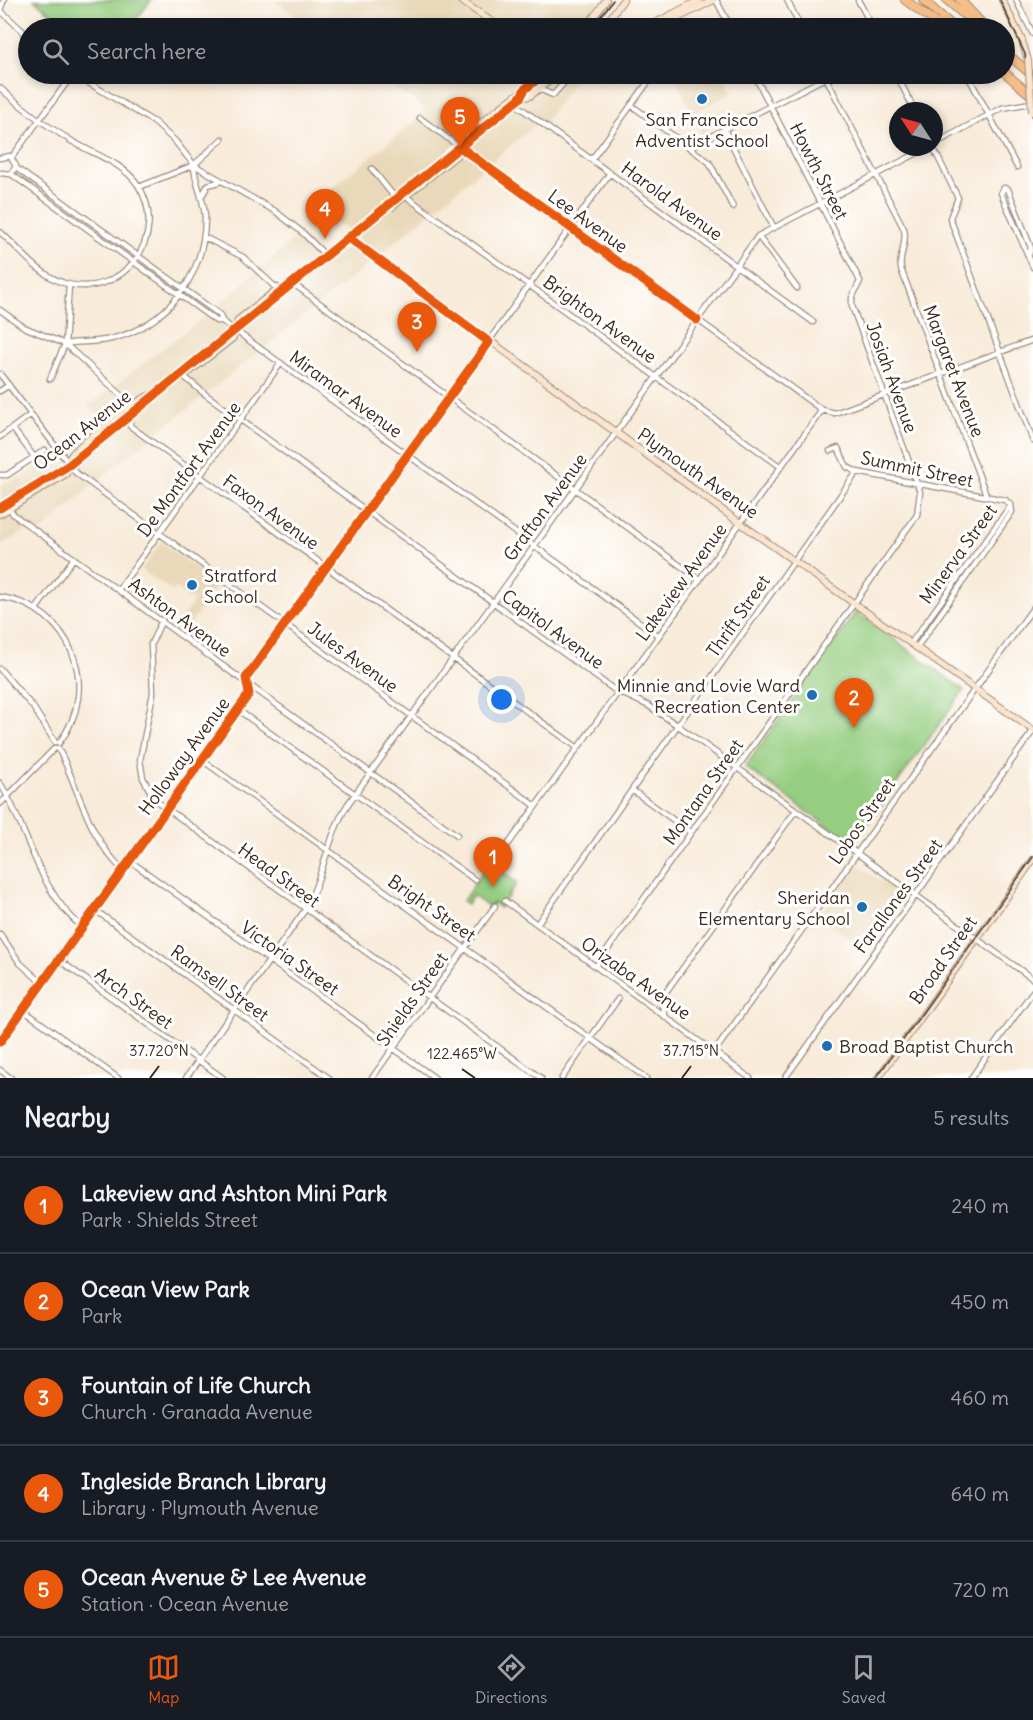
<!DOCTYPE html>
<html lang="en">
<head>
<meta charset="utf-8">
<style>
  :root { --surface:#171b24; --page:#20242c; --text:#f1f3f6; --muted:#9ea1a6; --line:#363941; --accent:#ea580c }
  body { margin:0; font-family:Delius,sans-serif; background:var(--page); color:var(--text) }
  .compass { position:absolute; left:889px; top:102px; width:54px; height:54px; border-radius:50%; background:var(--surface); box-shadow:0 3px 9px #0003; rotate:306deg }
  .you { position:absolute; left:502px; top:700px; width:21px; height:21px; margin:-15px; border:4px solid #fff; border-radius:50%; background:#1a73e8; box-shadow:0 0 0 9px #1a73e833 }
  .badge { display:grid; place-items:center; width:39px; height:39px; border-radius:50%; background:var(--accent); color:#fff; font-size:20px; font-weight:700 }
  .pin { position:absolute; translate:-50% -50px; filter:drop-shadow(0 2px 3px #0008) }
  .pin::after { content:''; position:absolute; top:32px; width:21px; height:18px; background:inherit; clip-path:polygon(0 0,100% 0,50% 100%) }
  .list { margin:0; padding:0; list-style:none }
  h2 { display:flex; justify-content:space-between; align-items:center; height:78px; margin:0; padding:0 24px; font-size:26px }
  h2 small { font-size:20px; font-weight:400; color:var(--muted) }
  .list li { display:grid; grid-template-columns:39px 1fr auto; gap:18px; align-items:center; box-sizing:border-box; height:96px; padding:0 24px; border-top:2px solid var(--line) }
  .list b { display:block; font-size:22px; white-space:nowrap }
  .list p { margin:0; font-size:20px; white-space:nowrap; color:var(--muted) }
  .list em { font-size:20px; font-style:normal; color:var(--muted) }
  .icon { flex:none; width:33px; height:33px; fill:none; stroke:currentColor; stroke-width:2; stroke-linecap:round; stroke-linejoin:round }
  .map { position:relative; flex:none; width:1033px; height:1078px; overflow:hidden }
  .search { position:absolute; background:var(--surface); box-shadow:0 3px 9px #0003; left:18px; right:18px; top:18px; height:66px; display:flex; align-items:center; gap:15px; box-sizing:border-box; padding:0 21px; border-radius:33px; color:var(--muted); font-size:22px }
  .sheet { height:558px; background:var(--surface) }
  nav { display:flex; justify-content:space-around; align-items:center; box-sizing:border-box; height:84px; border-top:2px solid var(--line); background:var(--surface); font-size:16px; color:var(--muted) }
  nav a { display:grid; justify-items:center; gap:3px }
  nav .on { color:var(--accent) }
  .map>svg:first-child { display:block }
  .built { fill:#e9d9ba }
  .green { fill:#96ce81; stroke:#687c50; stroke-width:1.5 }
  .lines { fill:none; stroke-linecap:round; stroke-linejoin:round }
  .street-casing { stroke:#9a8a7c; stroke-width:7 }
  .secondary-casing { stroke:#9a8a7c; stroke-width:8 }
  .highway-casing { stroke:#9a8a7c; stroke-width:10 }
  .street { stroke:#fff; stroke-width:4.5 }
  .secondary { stroke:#fbe5cf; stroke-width:6 }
  .highway { stroke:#f6be86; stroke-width:8 }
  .tram { stroke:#3b2a1e; stroke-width:1.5 }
  .secondary-bridge-casing { stroke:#9a8a7c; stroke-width:8; stroke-linecap:butt }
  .secondary-bridge { stroke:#fbe5cf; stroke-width:6 }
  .cycleway-casing { stroke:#fff; stroke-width:13 }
  .cycleway { stroke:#e8590c; stroke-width:9 }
  .ticks { fill:none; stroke:#3b2a1e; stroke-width:2 }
  .poi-dot { fill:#1f6fb2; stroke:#fff; stroke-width:2 }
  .labels { text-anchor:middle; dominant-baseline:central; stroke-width:6; stroke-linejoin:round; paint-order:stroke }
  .poi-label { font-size:18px; fill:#3b2a1e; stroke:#fff; text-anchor:start }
  .street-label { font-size:18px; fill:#3b2a1e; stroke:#fff }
  .ticks-label { font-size:15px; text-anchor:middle; fill:#3b2a1e; stroke:#fff; stroke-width:6; stroke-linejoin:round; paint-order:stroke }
</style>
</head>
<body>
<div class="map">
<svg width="1033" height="1078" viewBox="0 0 1033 1078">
  <rect width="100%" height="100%" fill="#fff"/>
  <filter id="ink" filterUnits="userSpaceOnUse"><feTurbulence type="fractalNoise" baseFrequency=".0167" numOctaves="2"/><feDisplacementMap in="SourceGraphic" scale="12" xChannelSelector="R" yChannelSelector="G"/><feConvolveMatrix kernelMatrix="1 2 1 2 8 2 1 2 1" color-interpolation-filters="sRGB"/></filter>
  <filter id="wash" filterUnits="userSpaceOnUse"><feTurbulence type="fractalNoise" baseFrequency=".008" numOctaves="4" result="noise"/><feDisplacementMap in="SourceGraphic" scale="24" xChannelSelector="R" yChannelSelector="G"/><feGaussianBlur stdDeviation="1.35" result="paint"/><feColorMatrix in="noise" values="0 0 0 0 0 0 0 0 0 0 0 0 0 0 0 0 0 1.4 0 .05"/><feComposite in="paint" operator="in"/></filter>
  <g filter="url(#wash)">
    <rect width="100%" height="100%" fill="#f8ebd9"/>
    <path class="built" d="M274,0H600L580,28H314Z
      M376,74H572L576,78L546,120L536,124L369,264L92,485L40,533L32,528L0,545V485L23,476L58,451L100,416L88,406L207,315L300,234L329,262L359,238L312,204L419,118L425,109Z
      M674,74H721L733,92L697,111L707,131L702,134Z
      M161,542L218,584L187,628L179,622L194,601L176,588L173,591L141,570Z
      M856,864L905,897L867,951L819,917Z"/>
    <path class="green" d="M34,0H151L130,28H71Z
      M856,612L964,690L853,844L745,767Z
      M492,864L517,883L500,908L493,903L489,907L473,896L467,904L463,901L485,868L487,870Z"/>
  </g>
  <g filter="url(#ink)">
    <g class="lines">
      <defs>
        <path id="street" d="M716,0L731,28
          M787,0L801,28
          M858,0L873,28
          M1016,0L1033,34
          M0,10L28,36
          M0,10L4,0
          M74,74L154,122L175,141L194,165L275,211L303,233L326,256
          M824,74L904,229C908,243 898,255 901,269L987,497
          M896,74L915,111
          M967,74L1017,167
          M0,88C21,107 45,125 70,140C92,154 123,162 138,185C171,236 122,301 64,283C38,275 20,249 0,232
          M539,89L553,95L572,74
          M514,103L813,322
          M631,105L709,162L733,207
          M420,118L822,410
          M724,129L773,226
          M934,144L1002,108L1031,103
          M690,147L833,74
          M933,147L958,198L950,218L1033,441
          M12,157L73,74
          M0,158L10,156L16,166L11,174L0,173
          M592,159L654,74
          M16,168L220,315L222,321
          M372,169L396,199
          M11,174L216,321H222L659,636
          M139,187L194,165L222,139
          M203,194L208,185L219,182
          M404,195L781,467
          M758,236L797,288
          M204,237L243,257L274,286L283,290
          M1029,255L1031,248L1008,189L1004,188L1001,193L1033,267
          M292,283L700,580
          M0,310L24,327L65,344L130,403V426L578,748
          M65,344C80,341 95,343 111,339C166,326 205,276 205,218C205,200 194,182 194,165
          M0,374L76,473L536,806
          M181,374L205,394L613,689L649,706L677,725L1033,979
          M50,379L65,344L69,285
          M0,391L9,385
          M13,429L35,458
          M0,437L30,415
          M830,451L838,448L847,467L857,472L1005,500L1011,505
          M0,475H7L45,450
          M9,508L14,515L457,835
          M119,589L281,363
          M0,597C71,607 102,687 59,743
          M36,609L74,558
          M162,620L151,644L153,693L140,760L143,778L155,800L541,1078
          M911,643L1011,505
          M917,647L1012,512L1011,505
          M0,669L33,707L55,742
          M238,710L475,880
          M58,748C80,790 87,836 123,870
          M202,760L646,1078
          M0,783C29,830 37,890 82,927
          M632,790L690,832
          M0,804L55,748
          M130,861L435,1078
          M494,864L822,410L835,413L1033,340
          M505,901L750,1078
          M95,910L329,1078
          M537,924L857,472
          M0,934L20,963L42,983
          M59,960L223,1078
          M596,966L917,515L920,492L852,306V298L860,281L754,74
          M23,1010L118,1078
          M665,1015L661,1002L663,996L796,810
          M0,1042L249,694L246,678L610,173
          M715,1051L1033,608
          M0,1070L11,1078
          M186,1078L305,910C324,876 327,837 348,804L758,236L929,147
          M372,1078L495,906
          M562,1078L618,999
          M785,1078L1033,731
          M971,1078L1033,991"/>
        <path id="secondary" d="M460,0L501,28
          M1002,0L1021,38L1028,60
          M586,28L606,0
          M603,28L623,0
          M645,28L700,0
          M658,28L714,0
          M520,98L530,96L558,74
          M392,207L457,155L462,137L544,74
          M349,238L736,520L1033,730
          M181,373L189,372L233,338L238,320L275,291L283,290
          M0,508L69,465L520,98L525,89
          M0,514L66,474C68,469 68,460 71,456C78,445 141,397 153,394
          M878,1078L1033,860"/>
        <path id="highway" d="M905,0L943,28
          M923,0L955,28
          M947,0L979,28
          M960,0L986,28
          M1004,51L1033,76
          M1004,72L1033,97"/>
      </defs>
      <use href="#street" class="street-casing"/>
      <use href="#secondary" class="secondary-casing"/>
      <use href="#highway" class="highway-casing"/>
      <use href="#street" class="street"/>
      <use href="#secondary" class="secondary"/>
      <use href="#highway" class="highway"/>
      <path class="tram" d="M1000,0L1025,54L1033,121
        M592,28L613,0
        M0,510L69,466L552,74
        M876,1078L1033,857"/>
      <defs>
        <path id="secondary-bridge" d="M1028,60L1032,112"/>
      </defs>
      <use href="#secondary-bridge" class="secondary-bridge-casing"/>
      <use href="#secondary-bridge" class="secondary-bridge"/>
      <defs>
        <path id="cycleway" d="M460,147L697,320
          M0,508L69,465L520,98L525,89L544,74
          M0,1042L249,694L246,678L489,342L349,238"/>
      </defs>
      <use href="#cycleway" class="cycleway-casing"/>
      <use href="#cycleway" class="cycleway"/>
    </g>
  </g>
  <path class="ticks" d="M462,1069L475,1078M150,1078L159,1066M682,1078L691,1066"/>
  <g class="poi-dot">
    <circle cx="702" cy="99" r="6"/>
    <circle cx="192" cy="585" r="6"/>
    <circle cx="812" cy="695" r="6"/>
    <circle cx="862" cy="907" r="6"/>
    <circle cx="827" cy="1046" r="6"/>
  </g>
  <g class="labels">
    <g class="poi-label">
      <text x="702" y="119" text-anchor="middle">San Francisco<tspan x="702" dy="21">Adventist School</tspan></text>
      <text x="204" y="575">Stratford<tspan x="204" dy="21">School</tspan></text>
      <text x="800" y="685" text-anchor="end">Minnie and Lovie Ward<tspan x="800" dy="21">Recreation Center</tspan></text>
      <text x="850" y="897" text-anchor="end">Sheridan<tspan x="850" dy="21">Elementary School</tspan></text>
      <text x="839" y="1046">Broad Baptist Church</text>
    </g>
    <g class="street-label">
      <text transform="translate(819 171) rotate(63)">Howth Street</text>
      <text transform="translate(672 201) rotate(36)">Harold Avenue</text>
      <text transform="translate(588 221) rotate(36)">Lee Avenue</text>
      <text transform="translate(600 319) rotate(36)">Brighton Avenue</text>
      <text transform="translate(954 371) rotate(69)">Margaret Avenue</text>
      <text transform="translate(892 377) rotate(70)">Josiah Avenue</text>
      <text transform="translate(346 394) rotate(36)">Miramar Avenue</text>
      <text transform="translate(82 430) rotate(-38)">Ocean Avenue</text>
      <text transform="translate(189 469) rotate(-54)">De Montfort Avenue</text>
      <text transform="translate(917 469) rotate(12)">Summit Street</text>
      <text transform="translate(698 473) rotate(35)">Plymouth Avenue</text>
      <text transform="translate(545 507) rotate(-54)">Grafton Avenue</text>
      <text transform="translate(271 512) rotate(36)">Faxon Avenue</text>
      <text transform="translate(958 554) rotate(-54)">Minerva Street</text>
      <text transform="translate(681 582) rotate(-54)">Lakeview Avenue</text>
      <text transform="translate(738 616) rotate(-55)">Thrift Street</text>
      <text transform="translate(180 617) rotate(36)">Ashton Avenue</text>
      <text transform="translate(553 629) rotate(36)">Capitol Avenue</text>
      <text transform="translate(353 657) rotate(36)">Jules Avenue</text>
      <text transform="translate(184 756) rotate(-54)">Holloway Avenue</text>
      <text transform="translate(703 792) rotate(-55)">Montana Street</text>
      <text transform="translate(862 821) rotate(-55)">Lobos Street</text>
      <text transform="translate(279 875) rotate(36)">Head Street</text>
      <text transform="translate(898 896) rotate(-54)">Farallones Street</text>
      <text transform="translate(432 908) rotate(35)">Bright Street</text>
      <text transform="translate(290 958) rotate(35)">Victoria Street</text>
      <text transform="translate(943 960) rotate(-55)">Broad Street</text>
      <text transform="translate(636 978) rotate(35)">Orizaba Avenue</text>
      <text transform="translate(220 983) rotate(36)">Ramsell Street</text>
      <text transform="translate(134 998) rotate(36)">Arch Street</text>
      <text transform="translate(412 999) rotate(-55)">Shields Street</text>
    </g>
  </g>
  <g class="ticks-label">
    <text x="159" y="1056">37.720°N</text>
    <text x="691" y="1056">37.715°N</text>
    <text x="462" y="1059">122.465°W</text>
  </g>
</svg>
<svg class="compass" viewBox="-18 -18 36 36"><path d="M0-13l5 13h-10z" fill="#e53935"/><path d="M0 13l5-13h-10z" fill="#9ea1a6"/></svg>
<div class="you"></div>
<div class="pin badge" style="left:493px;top:887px">1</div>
<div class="pin badge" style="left:854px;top:728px">2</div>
<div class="pin badge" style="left:417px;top:352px">3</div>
<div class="pin badge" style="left:325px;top:239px">4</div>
<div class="pin badge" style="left:460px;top:147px">5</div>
<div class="search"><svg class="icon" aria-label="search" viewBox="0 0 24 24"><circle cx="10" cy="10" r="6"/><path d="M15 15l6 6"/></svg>Search here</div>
</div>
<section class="sheet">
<h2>Nearby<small>5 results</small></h2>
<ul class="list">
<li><span class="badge">1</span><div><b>Lakeview and Ashton Mini Park</b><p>Park · Shields Street</p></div><em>240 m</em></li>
<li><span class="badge">2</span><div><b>Ocean View Park</b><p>Park</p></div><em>450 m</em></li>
<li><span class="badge">3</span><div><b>Fountain of Life Church</b><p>Church · Granada Avenue</p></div><em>460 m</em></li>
<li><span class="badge">4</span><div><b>Ingleside Branch Library</b><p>Library · Plymouth Avenue</p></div><em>640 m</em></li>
<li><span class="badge">5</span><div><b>Ocean Avenue &amp; Lee Avenue</b><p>Station · Ocean Avenue</p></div><em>720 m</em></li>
</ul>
</section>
<nav>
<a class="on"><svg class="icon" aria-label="map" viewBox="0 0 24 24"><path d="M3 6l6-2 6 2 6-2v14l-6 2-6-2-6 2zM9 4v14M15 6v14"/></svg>Map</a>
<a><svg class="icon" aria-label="directions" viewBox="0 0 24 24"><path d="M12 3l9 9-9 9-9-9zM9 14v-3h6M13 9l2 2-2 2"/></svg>Directions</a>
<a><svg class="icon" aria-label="saved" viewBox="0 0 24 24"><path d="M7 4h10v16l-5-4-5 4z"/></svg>Saved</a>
</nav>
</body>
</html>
